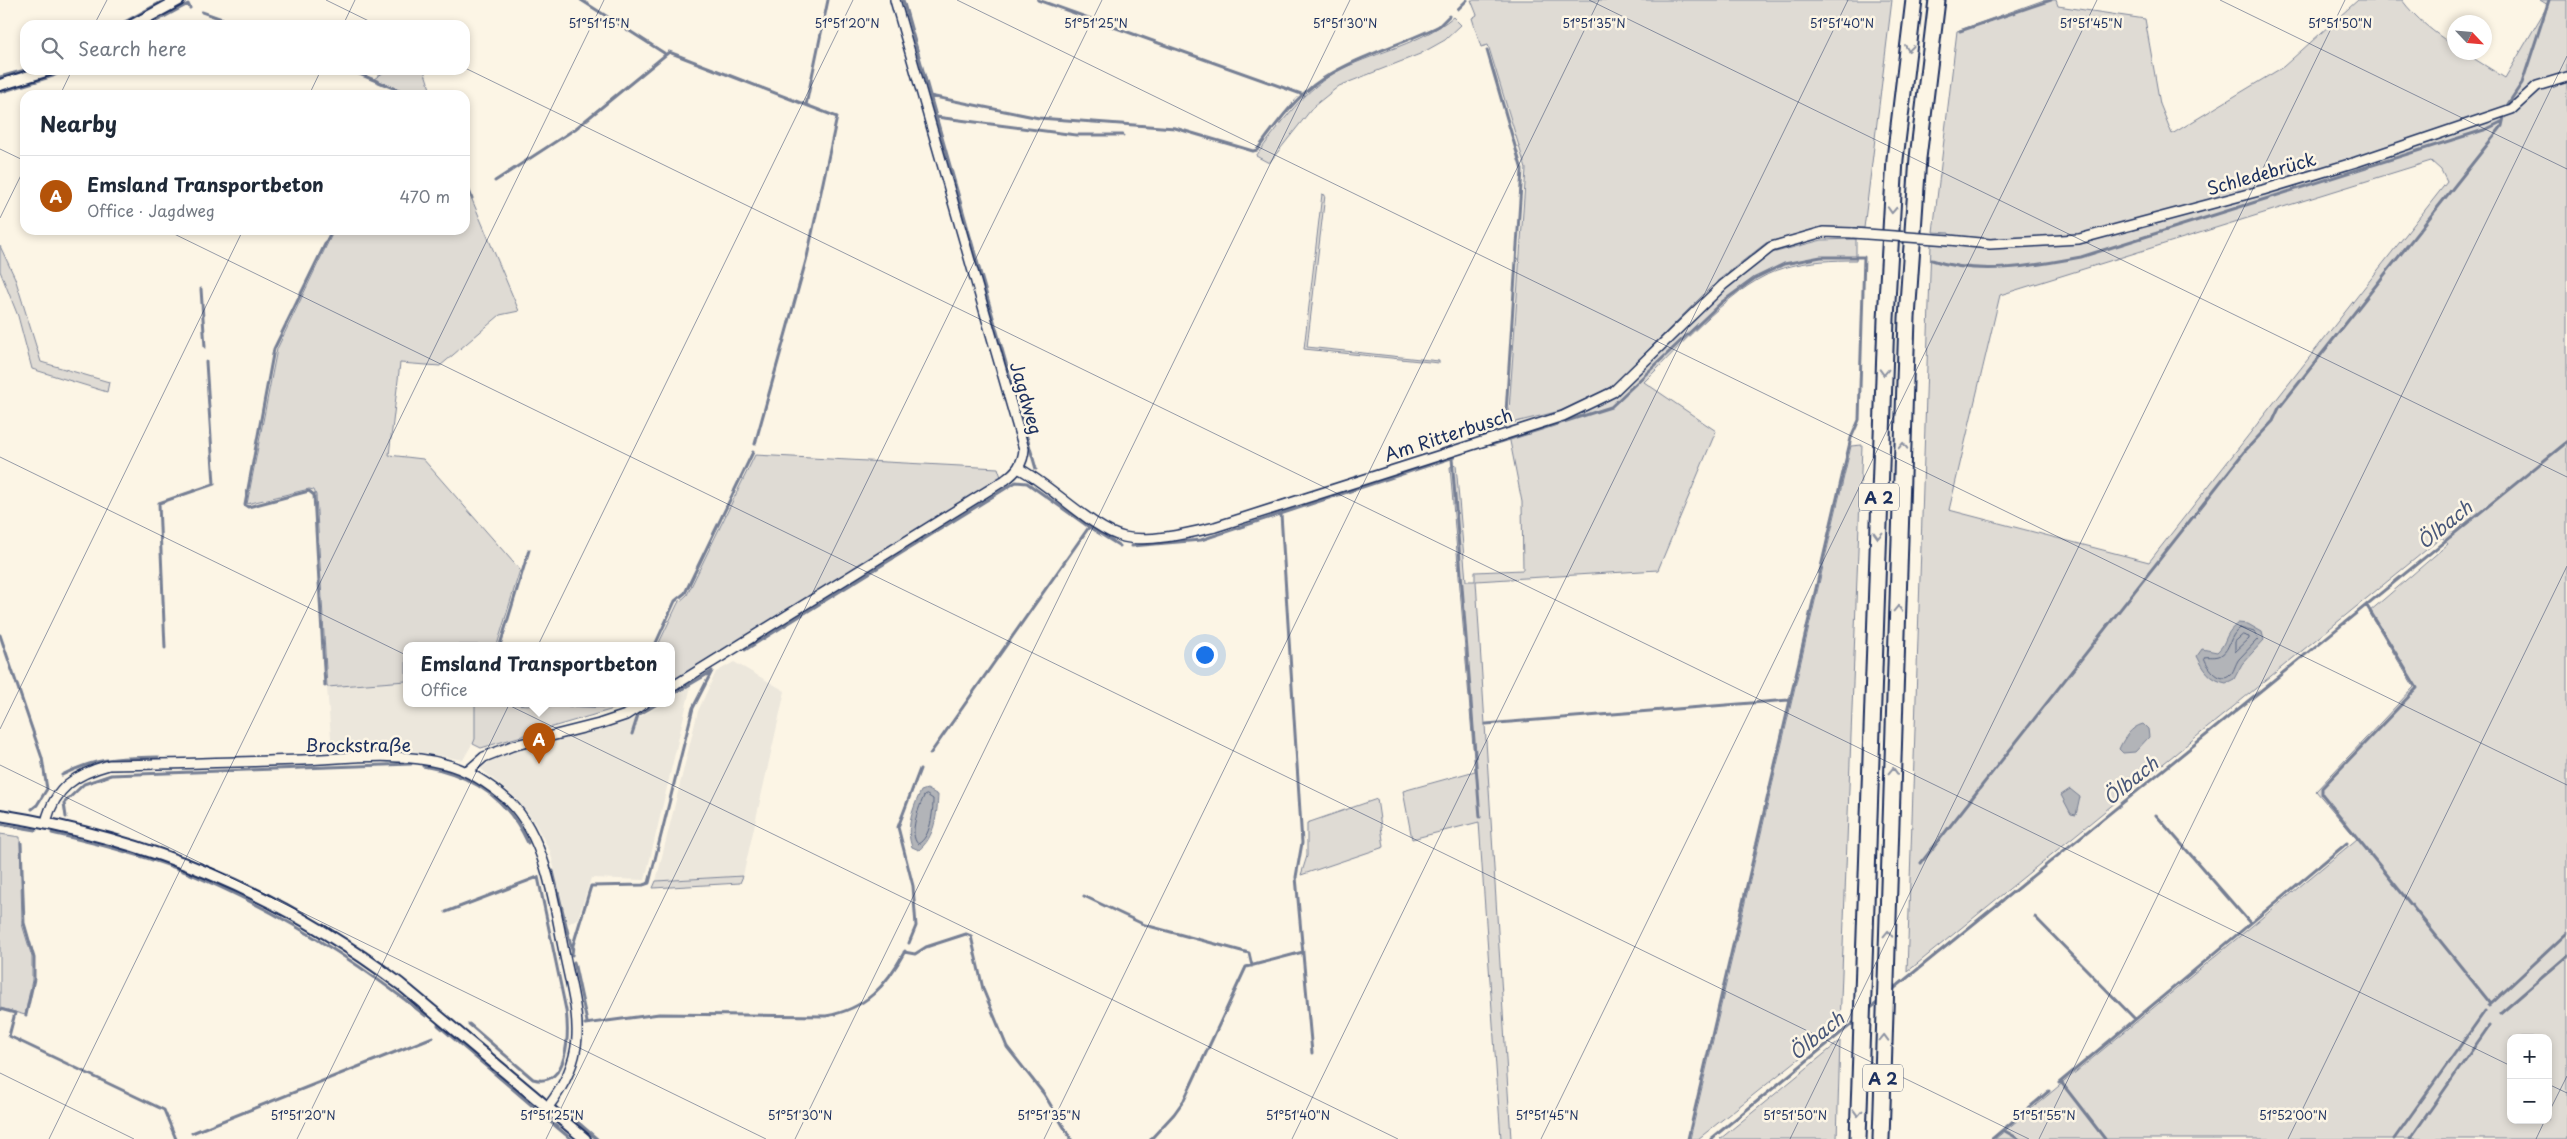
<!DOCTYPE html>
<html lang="en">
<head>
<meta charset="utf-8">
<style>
  :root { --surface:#fff; --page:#f6f6f7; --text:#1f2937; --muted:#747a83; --line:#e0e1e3; --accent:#b45309 }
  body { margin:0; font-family:"Playpen Sans",sans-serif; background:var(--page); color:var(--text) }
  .controls { position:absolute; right:15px; bottom:15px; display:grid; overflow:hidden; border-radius:10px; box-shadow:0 2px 8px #0003 }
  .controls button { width:45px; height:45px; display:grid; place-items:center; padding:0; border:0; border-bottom:1px solid var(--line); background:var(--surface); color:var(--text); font:25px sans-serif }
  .compass { position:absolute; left:2447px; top:15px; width:45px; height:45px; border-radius:50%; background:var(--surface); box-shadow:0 2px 8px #0003; rotate:116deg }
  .you { position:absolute; left:1204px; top:654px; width:18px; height:18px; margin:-12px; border:4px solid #fff; border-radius:50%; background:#1a73e8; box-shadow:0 0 0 8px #1a73e833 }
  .badge { display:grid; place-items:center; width:32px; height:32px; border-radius:50%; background:var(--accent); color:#fff; font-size:16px; font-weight:700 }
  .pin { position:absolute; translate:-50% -41px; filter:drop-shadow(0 1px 2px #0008) }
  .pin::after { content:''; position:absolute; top:26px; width:18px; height:15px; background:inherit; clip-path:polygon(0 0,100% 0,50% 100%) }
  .popup { position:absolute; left:403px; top:642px; width:272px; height:65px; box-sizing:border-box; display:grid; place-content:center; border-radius:10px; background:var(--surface); filter:drop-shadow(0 1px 4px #0005); font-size:16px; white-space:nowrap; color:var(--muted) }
  .popup b { font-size:19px; color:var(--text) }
  .popup::after { content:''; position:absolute; left:50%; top:100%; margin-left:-10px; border:10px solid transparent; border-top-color:var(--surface) }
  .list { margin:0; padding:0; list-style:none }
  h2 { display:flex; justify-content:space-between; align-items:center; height:65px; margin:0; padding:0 20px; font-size:21px }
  h2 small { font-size:16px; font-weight:400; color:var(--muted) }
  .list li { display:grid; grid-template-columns:32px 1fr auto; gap:15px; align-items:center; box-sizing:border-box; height:80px; padding:0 20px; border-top:1px solid var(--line) }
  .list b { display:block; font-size:19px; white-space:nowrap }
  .list p { margin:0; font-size:16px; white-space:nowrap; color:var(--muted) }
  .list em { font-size:16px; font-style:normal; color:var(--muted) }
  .icon { flex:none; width:28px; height:28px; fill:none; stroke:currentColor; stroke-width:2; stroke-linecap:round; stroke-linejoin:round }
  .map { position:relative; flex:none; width:2567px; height:1139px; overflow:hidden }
  .search { position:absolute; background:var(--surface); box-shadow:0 2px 8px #0003; left:20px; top:20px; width:450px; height:55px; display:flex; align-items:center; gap:12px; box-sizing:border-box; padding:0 18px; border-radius:15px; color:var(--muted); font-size:19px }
  .panel { position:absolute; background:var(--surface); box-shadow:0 2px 8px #0003; left:20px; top:90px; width:450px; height:145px; border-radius:15px }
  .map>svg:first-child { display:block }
  .built { fill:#ece7dc }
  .green { fill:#dfdbd4; stroke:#7d8599; fill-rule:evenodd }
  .water { fill:#b2b4b8; stroke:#767f94 }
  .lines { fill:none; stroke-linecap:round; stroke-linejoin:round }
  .shore { stroke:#576482; stroke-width:1 }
  .stream { stroke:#767f94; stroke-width:3 }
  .minor-casing { stroke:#1b2f5e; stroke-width:12 }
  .tertiary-casing { stroke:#1b2f5e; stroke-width:14 }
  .motorway-casing { stroke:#1b2f5e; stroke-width:19 }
  .minor { stroke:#fcf5e5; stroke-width:9 }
  .tertiary { stroke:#fcf5e5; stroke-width:10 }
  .motorway { stroke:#fcf5e5; stroke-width:15 }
  .minor-bridge-casing { stroke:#1b2f5e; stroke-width:12; stroke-linecap:butt }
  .minor-bridge { stroke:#fcf5e5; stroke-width:9 }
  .oneway { stroke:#8c92a2 }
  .ticks { fill:none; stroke:#1b2f5e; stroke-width:1; stroke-opacity:0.45 }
  .labels { text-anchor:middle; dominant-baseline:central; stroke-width:5; stroke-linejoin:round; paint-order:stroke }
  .shield { fill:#fcf5e5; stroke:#5e6a86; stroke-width:1 }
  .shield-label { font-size:16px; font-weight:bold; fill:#1b2f5e }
  .street-label { font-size:18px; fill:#1b2f5e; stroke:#fcf5e5 }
  .water-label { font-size:19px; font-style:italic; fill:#485779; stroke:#fcf5e5 }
  .ticks-label { font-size:12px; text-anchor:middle; fill:#1b2f5e; stroke:#fcf5e5; stroke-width:5; stroke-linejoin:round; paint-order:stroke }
</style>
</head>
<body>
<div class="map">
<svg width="2567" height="1139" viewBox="0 0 2567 1139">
  <rect width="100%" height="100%" fill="#fcf5e5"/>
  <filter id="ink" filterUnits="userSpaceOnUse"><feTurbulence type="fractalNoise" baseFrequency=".02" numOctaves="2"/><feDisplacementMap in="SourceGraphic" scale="10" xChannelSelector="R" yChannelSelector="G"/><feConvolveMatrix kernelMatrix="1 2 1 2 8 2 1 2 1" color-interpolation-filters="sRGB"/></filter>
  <g filter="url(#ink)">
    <path class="built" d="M734,662L785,691L743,876L656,881L698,711L716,672Z
      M406,681V703H475V739L463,760L407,750L332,751L327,687Z
      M691,686L645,880L591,878L578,918L568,924L550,851L533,820L516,798L481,769L493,758L518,750L640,717L664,703H672V698Z"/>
    <path class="green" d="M1471,0H1892L1864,228L1822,227L1766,243L1716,282L1611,387L1560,411L1508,424L1526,169L1488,45L1481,47L1472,18L1477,15Z
      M2044,0H2056L2058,6L2145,19L2160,104L2172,134L2283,67L2358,0H2402C2416,19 2435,33 2454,46V52L2465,53L2505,78L2548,5L2540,0H2567V1139H1995L2357,839L2316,791L2414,687L2369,612L2448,544L2442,537L1907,972L1931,244L1948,245L1949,233L1933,232L1957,31ZM2431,161L2441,170L2447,182L2149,562L1949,510L2000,295ZM2511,1038H2548V1120H2511Z
      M1453,17L1461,25L1445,40L1420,54L1339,86L1314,106L1269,163L1256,156C1280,125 1305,87 1342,69C1379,51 1420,44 1453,17Z
      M387,70H424L432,95H414L374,79Z
      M465,183L519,311L500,315L440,366L400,363L389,455L423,459L520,570L497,645H406V681L327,687L316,495L314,490L309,489L247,504L277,349L334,230H465Z
      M1322,194L1325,195L1307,347L1439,361V363L1304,349Z
      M1856,239V260C1832,260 1810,261 1787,267C1735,281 1682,345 1644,382L1716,431L1658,570L1476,581L1511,1139H1501L1479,822L1412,839L1403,791L1475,771L1450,467L1456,465L1466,581H1475V572L1523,570L1522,502L1509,436L1563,419L1611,399L1724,288L1772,253L1822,240Z
      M0,246L15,278L41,362L109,382L107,392L32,369L18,316L0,271Z
      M1862,445L1840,1026L1698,1139H1690L1851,446Z
      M755,455L998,468L1001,477L672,681V645H658L678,603L687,595Z
      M475,703L617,708L481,748L473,744L475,739Z
      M1377,799L1384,847L1301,875L1307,856V823Z
      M0,834L20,837L22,924L32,957V980L25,1015L0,1008Z
      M743,876L740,883L653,888L656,881Z
      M1840,1041L1837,1139H1720Z"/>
    <path class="water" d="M2238,623L2248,624L2262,632L2264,640L2242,664L2234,679L2226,683C2210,680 2204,670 2197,656L2202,649L2217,652C2228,642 2223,635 2238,623Z
      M2143,724L2148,729L2149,737L2135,752L2123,753L2119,749C2124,738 2131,727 2143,724Z
      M927,789L938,795C937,814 935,837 919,850L912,847C905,829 913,807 921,791Z
      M2070,789L2080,797L2076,815L2071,814L2061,795Z"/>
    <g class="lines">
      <path class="shore" d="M2240,628L2254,632L2258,639C2252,646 2245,652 2239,659C2235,664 2234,673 2229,676C2219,684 2206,665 2204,657C2209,656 2216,658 2221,655C2231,649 2228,637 2240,628Z
        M2243,635L2249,637V639L2235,652V642Z
        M927,795L933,799C933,812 931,837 918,844C908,834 919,807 924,796Z"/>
      <path class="stream" d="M581,0L664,53
        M903,0L1013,388
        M1038,0L1304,95
        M1458,9L1467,0
        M202,12L239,25
        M119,25L165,0
        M149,25L188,4L190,8
        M1960,31L2051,0
        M1487,50L1522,170L1505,427
        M350,70L410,95
        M0,77L25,70
        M1,92L53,76L64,70
        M930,96L1039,118L1175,128L1253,151L1257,150C1275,126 1295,97 1321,80C1357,56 1401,45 1439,26L1449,16
        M2508,104L2522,83L2549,0
        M806,105L828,0
        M936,117L1076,135H1123
        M465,181L472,198
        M495,181L575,129L669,52L837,117L807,257L755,444
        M1932,260C1978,276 2034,266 2081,257L2487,129L2503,121
        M201,289L205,347
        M1020,413L1036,469
        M1491,445L1611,407L1722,302L1755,278L1784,264L1821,257H1864L1859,420L1851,438L1688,1139
        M1452,458L1480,817
        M1281,514L1302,843L1296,877L1312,1053
        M1132,546L1201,540L1454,457
        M2367,606L2417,688L2322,788V794L2491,1004
        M0,635L42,758L47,789L37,805L32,809
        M500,645L529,550
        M655,645L675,601L685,593L753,452
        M165,648L159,503L214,484L206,362
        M745,650L1016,482L1027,483L1089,527L1120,546
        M325,686L314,495L309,491L248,507L245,505L274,349L332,230
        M672,695L711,672
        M534,703L622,707L628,703
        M1486,724L1789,700
        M632,734L638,715L659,703
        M930,754L1089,527
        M423,766C470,774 508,798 528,843
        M62,775C97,757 120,758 158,757
        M2156,815L2250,923
        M66,817L64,803L84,784L111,775L411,764
        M0,824L36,830
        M52,833C93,843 136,853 176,868C268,904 349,955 426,1016
        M21,843L24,923L34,958V979L26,1015
        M1921,863L2244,452L2273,421L2279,408L2502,126L2504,117
        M553,871L572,950
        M1084,896L1145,925L1249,953L1252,966
        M446,912L538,877L566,1010C569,1033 569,1089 533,1079L469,1024
        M2035,917L2135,1019
        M909,943L916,926L913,886L898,827L920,769
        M904,952L915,954L926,947L966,934L971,936L983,989L1007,1047L1044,1094L1071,1139
        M572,955L573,945L591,886L643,885L649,883L693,708L712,671
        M574,962L587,1022
        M1891,991L2567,442
        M2489,1006L2567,933
        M0,1009L15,1013L9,1036L164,1110L176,1139
        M1868,1010L1881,1000
        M2500,1014L2567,956
        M585,1024L659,1014L826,1016C866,1009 886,986 905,951
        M438,1025L535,1108
        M2061,1082L2105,1139
        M2059,1083L2347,843
        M566,1112L597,1139
        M546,1118L571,1139
        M2003,1130L2019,1139
        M192,1133L433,1037
        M1151,1139L1174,1114L1184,1100L1246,967L1303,952
        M1711,1139L1858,1019
        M1992,1139L2049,1091
        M2394,1139L2485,1011
        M2410,1139L2489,1026"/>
      <defs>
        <path id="minor" d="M1949,240L1990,244L2079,239L2263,190L2356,162L2512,109L2537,86L2567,77
          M1018,468C1050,484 1093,530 1124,537C1149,543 1189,533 1215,527L1563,416L1613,392L1723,285L1771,247L1823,232L1853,233
          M672,687L1005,480C1016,472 1023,464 1024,449L895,0
          M467,772L484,757L512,746L599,724L626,715L645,703
          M46,822C55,787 76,774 109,765C174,764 238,762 302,760C349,758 399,751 445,764C469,770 492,786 510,802C543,835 554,898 562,942C575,1010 594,1047 548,1107"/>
        <path id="tertiary" d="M133,25L179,0
          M0,85L49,70
          M0,815C150,839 278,892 400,984L585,1139"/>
        <path id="motorway" d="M1858,1139L1886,319L1895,159L1914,0
          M1881,1139L1907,318L1918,158L1937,0"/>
      </defs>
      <use href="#minor" class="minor-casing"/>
      <use href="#tertiary" class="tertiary-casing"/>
      <use href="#motorway" class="motorway-casing"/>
      <use href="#minor" class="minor"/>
      <use href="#tertiary" class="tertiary"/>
      <use href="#motorway" class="motorway"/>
      <defs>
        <path id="minor-bridge" d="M1853,233L1949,240"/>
      </defs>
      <use href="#minor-bridge" class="minor-bridge-casing"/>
      <use href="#minor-bridge" class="minor-bridge"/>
    </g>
    <defs><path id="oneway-chevron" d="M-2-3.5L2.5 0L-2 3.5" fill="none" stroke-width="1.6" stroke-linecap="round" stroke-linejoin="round" transform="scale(1.25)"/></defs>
    <g class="oneway">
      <use href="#oneway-chevron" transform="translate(1909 48) rotate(97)"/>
      <use href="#oneway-chevron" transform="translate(1892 210) rotate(93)"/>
      <use href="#oneway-chevron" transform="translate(1884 372) rotate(92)"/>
      <use href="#oneway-chevron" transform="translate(1903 446) rotate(-88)"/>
      <use href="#oneway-chevron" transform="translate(1878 535) rotate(92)"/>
      <use href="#oneway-chevron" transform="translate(1898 609) rotate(-88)"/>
      <use href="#oneway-chevron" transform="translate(1893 771) rotate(-88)"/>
      <use href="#oneway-chevron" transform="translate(1888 934) rotate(-88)"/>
      <use href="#oneway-chevron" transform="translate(1884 1038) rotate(-88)"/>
      <use href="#oneway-chevron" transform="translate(1858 1113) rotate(92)"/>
    </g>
  </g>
  <path class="ticks" d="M326,0L377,25M957,0L2567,785M1589,0L2567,477M2220,0L2567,169M94,25L107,0M343,25L355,0M465,68L2511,1066M60,95L72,70M309,95L321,70M0,149L25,161M0,218L25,167M166,230L2029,1139M0,457L1398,1139M0,729L243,230M0,765L766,1139M0,1073L134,1139M2548,1084L2567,1093M2548,1114L2567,1076M49,1139L604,0M297,1139L853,0M546,1139L1102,0M795,1139L1350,0M1044,1139L1599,0M1292,1139L1848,0M1541,1139L2097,0M1790,1139L2345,0M2039,1139L2567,56M2288,1139L2567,566M2536,1139L2545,1120"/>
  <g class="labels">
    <g class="shield">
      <rect x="1859" y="483.5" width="40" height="27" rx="4"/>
      <rect x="1863" y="1064.5" width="40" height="27" rx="4"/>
    </g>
    <g class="shield-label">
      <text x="1879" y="497">A 2</text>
      <text x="1883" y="1078">A 2</text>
    </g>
    <g class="street-label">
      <text transform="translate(2261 173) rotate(-16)">Schledebrück</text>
      <text transform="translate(1027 398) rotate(74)">Jagdweg</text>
      <text transform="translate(1448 434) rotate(-18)">Am Ritterbusch</text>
      <text x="358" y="744">Brockstraße</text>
    </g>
    <g class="water-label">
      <text transform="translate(2444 524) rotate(-39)">Ölbach</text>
      <text transform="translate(2130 780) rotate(-39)">Ölbach</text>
      <text transform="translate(1816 1035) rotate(-39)">Ölbach</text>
    </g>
  </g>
  <g class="ticks-label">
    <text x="599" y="28">51°51'15"N</text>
    <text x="847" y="28">51°51'20"N</text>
    <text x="1096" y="28">51°51'25"N</text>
    <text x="1345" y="28">51°51'30"N</text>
    <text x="1594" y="28">51°51'35"N</text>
    <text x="1842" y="28">51°51'40"N</text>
    <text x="2091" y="28">51°51'45"N</text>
    <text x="2340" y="28">51°51'50"N</text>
    <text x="303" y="1120">51°51'20"N</text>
    <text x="552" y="1120">51°51'25"N</text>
    <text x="800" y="1120">51°51'30"N</text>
    <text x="1049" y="1120">51°51'35"N</text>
    <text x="1298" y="1120">51°51'40"N</text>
    <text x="1547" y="1120">51°51'45"N</text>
    <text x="1795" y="1120">51°51'50"N</text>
    <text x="2044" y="1120">51°51'55"N</text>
    <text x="2293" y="1120">51°52'00"N</text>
  </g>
</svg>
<div class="controls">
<button>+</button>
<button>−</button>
</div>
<svg class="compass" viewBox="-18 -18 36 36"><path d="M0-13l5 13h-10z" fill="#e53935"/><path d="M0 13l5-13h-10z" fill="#747a83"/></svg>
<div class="you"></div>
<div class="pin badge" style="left:539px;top:764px">A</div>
<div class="popup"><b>Emsland Transportbeton</b>Office</div>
<div class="search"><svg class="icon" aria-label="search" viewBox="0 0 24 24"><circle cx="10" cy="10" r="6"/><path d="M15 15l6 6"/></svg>Search here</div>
<section class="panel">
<h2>Nearby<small></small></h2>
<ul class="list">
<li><span class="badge">A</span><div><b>Emsland Transportbeton</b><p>Office · Jagdweg</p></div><em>470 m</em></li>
</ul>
</section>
</div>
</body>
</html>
